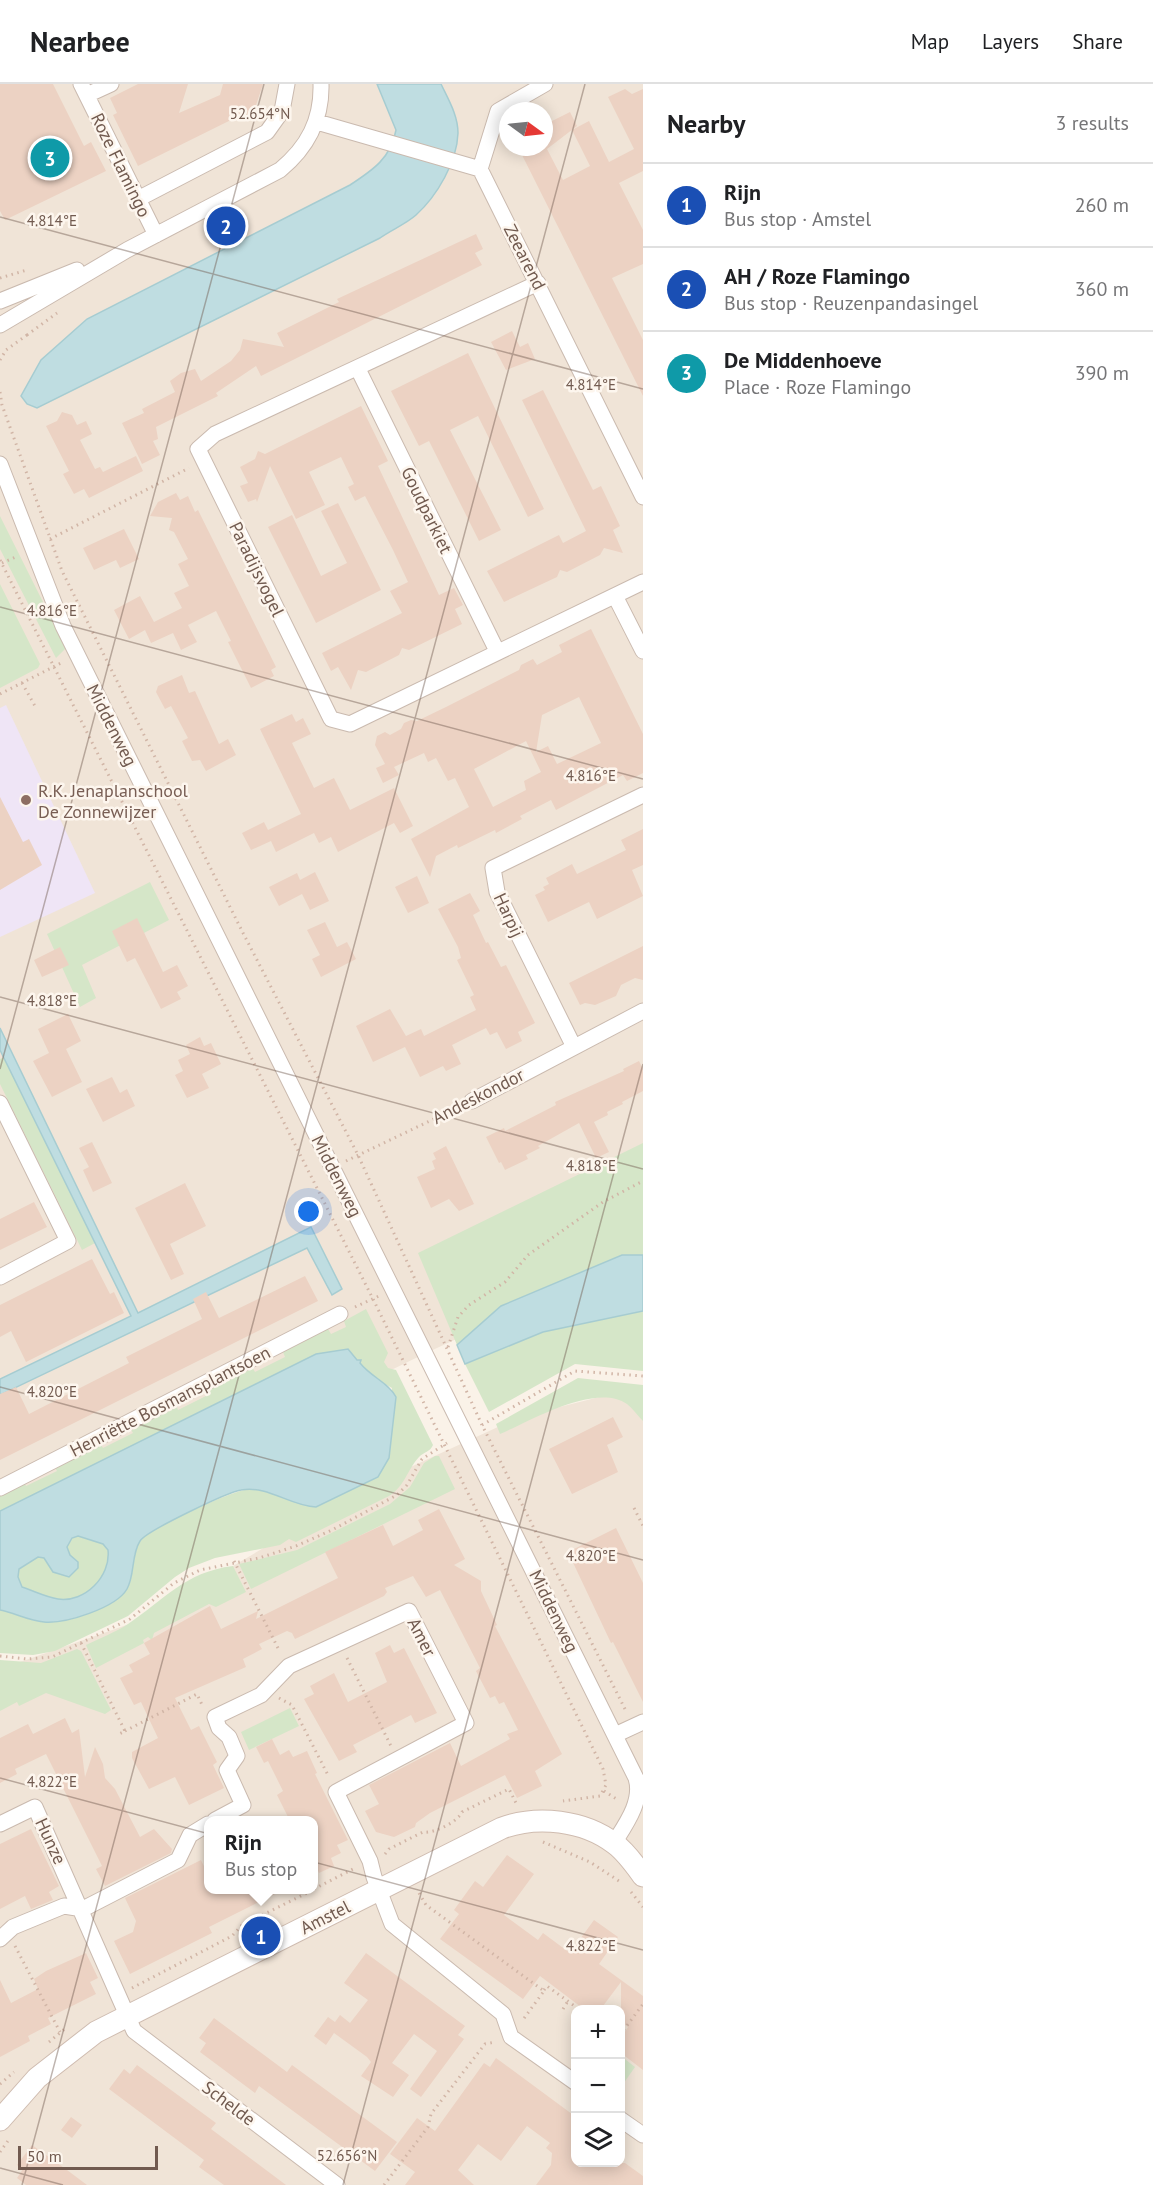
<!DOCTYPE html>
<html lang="en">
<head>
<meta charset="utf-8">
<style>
  :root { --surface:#fff; --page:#f6f6f6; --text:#202124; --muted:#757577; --line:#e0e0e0; --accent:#d93025 }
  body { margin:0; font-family:"PT Sans",sans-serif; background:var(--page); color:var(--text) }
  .controls { position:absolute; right:18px; bottom:18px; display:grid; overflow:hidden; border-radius:12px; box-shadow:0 3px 15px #0003 }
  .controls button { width:54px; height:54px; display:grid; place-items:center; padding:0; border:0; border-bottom:2px solid var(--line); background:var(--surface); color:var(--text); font:30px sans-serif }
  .compass { position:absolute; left:499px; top:18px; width:54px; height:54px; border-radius:50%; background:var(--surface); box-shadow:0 3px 15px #0003; rotate:105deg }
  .scale { position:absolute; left:18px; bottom:15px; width:140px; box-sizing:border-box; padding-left:6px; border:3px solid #715a4f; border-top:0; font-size:16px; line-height:21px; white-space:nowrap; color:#715a4f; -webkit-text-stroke:4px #fdf6ee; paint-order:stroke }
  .you { position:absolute; left:309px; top:1128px; width:21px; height:21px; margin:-15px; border:4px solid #fff; border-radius:50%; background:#1a73e8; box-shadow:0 0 0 9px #1a73e833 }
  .badge { display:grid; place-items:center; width:39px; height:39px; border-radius:50%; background:var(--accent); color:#fff; font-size:20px; font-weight:700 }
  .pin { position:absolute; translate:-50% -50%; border:3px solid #fff; box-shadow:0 2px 6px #0006 }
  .popup { position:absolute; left:204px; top:1732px; width:114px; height:78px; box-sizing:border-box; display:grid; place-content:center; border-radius:12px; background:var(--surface); filter:drop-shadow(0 2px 4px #0005); font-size:20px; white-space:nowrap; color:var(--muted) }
  .popup b { font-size:22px; color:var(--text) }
  .popup::after { content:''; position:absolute; left:50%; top:100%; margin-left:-12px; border:12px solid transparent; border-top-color:var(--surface) }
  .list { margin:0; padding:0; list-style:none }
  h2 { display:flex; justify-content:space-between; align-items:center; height:78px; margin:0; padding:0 24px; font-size:26px }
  h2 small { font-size:20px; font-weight:400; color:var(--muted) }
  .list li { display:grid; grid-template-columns:39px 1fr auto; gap:18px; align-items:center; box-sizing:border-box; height:84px; padding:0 24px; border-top:2px solid var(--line) }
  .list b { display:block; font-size:22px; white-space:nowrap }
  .list p { margin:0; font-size:20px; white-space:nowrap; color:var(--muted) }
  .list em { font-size:20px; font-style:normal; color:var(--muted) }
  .icon { flex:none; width:33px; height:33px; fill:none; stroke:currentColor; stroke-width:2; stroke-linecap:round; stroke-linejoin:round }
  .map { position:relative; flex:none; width:643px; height:2101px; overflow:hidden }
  header { display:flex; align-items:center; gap:36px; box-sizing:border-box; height:84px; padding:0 30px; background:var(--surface); border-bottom:2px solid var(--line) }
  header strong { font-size:28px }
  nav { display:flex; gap:33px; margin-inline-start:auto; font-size:21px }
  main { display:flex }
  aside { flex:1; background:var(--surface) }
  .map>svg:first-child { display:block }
  .residential { fill:#f0e4d7; fill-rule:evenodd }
  .education { fill:#efe5f6 }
  .green { fill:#d5e6c8 }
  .water { fill:#bfdde1; stroke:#a6ccd1; stroke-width:1.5; fill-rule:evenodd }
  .building { fill:#ecd2c3; fill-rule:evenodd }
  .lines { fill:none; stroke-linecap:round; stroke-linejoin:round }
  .street-casing { stroke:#cabaaf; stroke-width:17 }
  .secondary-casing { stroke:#cfbcb0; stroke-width:23 }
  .path { stroke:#d1b5a6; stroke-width:3; stroke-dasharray:1.5 4.5; stroke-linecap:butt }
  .street { stroke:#fff; stroke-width:15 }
  .secondary { stroke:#fff; stroke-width:21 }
  .ticks { fill:none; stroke:#715a4f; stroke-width:1.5; stroke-opacity:0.45 }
  .education-dot { fill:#8d6e63; stroke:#fdf6ee; stroke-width:2 }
  .labels { text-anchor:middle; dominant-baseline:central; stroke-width:5; stroke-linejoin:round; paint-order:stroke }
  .street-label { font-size:18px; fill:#715a4f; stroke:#fdf6ee }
  .education-label { font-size:18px; fill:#785e54; stroke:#fdf6ee; text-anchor:start }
  .ticks-label { font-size:15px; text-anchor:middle; fill:#715a4f; stroke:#fdf6ee; stroke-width:5; stroke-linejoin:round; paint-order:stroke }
</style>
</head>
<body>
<header>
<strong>Nearbee</strong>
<nav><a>Map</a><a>Layers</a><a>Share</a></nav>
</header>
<main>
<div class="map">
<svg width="643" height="2101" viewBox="0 0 643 2101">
  <rect width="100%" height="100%" fill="#faf2e8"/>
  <path class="residential" d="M0,0H643V1169L424,1270L0,1477ZM508,27H544V63H508Z
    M643,1302V2101H0V1585L141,1536L369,1402L520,1333ZM208,1736H314V1806H208ZM576,1926H620V2078H576Z"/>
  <path class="education" d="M6,621L95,809L0,853V624Z"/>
  <path class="green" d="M0,432L66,564L56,574L0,465Z
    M0,500L40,580L38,584L0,604Z
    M150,798L169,836L82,881L96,914L80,923L47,850Z
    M4,973L95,1159L82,1166L0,1000V975Z
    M643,1059V1171H622L501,1222L457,1261L418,1169Z
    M366,1225L388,1269L384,1278L388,1284L396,1286L433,1361C430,1368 424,1368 419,1373C407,1386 405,1402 389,1412L296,1458L289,1455L280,1461L215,1474L189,1484L175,1493L128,1532L55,1567L33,1571L0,1569V1526C15,1529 29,1537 44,1538C65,1540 121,1522 129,1501C134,1487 132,1470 140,1457C147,1445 235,1405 250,1405C273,1404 294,1420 316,1423L378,1393L389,1374L392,1304L369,1291L359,1279L361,1276L316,1270L0,1427V1409L24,1397L26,1402L57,1387L54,1382L100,1359L103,1364L133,1349L130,1344L176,1321L178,1326L210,1310L207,1305L252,1283L255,1288L285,1273L283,1268L328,1245L331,1250L346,1243L344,1237Z
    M643,1227V1287L575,1280L489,1328L465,1280L543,1248Z
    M578,1294L643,1301V1337C638,1332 633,1325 627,1320C596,1298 530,1337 500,1350L496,1340Z
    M435,1372H439L455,1405L251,1505L239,1480L297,1466L390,1420L410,1403L424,1379Z
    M78,1452L103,1460L108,1465C111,1492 86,1519 58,1515C46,1513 34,1507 22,1503L18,1493L19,1485L38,1473L44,1474L53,1488L69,1493L78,1484L77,1477L70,1471L67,1463L72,1454Z
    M233,1482L246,1508L216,1523L209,1520L154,1549L152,1556L148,1553L143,1556L144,1559L96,1584L86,1561C100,1554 116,1548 128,1540C165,1515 185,1488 233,1482Z
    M77,1565L81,1567L111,1626L105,1630L46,1609L19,1622L17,1618L0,1627V1576L41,1579Z
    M290,1624L299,1642L249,1666L241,1648Z
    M621,1972L635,1983L621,2003Z"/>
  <path class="water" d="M377,0H441C448,15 458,31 458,49C457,78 437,112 416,131C406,140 391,146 380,154L37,324L27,320L21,312L41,276L87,235L350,101C373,86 391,74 396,46Z
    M0,944L138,1229L311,1143L342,1205L332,1211L307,1164L0,1311V1295L131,1232L0,966Z
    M622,1171H643V1227L543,1248L465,1280L457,1261L501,1222Z
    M348,1265L357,1276H361L360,1279C371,1293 389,1299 396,1313L389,1374L378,1393L316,1423C290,1422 268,1401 241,1406C228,1408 146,1447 140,1457C131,1471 135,1491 127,1505C116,1524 65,1540 44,1538C29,1537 15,1529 0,1526V1427L316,1270ZM78,1452L103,1460L108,1466C111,1492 85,1519 58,1515C46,1513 34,1507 22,1503L18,1493L19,1485L38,1473L44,1474L53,1488L69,1493L78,1484V1478L70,1471L67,1463L72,1454Z"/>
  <path class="building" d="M0,0H53L84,62L91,58L106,87L5,136L0,127Z
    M138,0H188L179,29L220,11L223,0H263L252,33L243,30L138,82L113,31L117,29L110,14Z
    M625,5L632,10L643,5V87L619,99L643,146V180L612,194L643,256V312L518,63H544V41L570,28L577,42L547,65L563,96L590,82L572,46L589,37L609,78L634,65L608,13Z
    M476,150L483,165L475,169L482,181L261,292L256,282L216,309L218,312L156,343L158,355L153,357L160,371L142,380L122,339L144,329L142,325L175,308L170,297L181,289L195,285L201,297L231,277L240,266L243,255L284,263L277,249L339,218L337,215Z
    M512,247L520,263L528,259L535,275L506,286L491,258Z
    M468,269L544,425L528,433L478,332L450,346L501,446L479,457L429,357L419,362L391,307Z
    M543,306L593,406L601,402L620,442L613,446L623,469L604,464L600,471L567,488L560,486L557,493L504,518L487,487L559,451L563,459L586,447L522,316Z
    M361,322L388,377L378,382L439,511L454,504L463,521L455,525L462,540L409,566L402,564L399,571L366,588L358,586L351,606L338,583L331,587L322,569L402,529L390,507L408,498L393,466L365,412L355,417L348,403L354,400L341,373L309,388L325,421L296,435L270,382L257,418L256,415L248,418L240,402L248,399L240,383L255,375L258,367L265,370Z
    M62,328L72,331L77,341L86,337L92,350L80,356L95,385L100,383L103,388L136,372L143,387L89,414L84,405L74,410L63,390L69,387L46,342L57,337Z
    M176,409L180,416L188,412L195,428L198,426L276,583L271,586L274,592L251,604L228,558L231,557L216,527L188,541L197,558L181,566L173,549L151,559L145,546L129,555L114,526L140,512L154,538L182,524L174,509L189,502L178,480L188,475L174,448L169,446L172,434L150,432L158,418Z
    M338,419L381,506L316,539L268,443L292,431L321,492L347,479L321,427Z
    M124,445L139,475L120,484L116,476L94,486L83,464Z
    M591,545L643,650V689L627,697L623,691L556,726L551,716L520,732L522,735L496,749L495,746L458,764L457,761L436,772L430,793L411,755L469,723L455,694L448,697L436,674L428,678L424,669L394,683L399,691L383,699L376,684L385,680L375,661L377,652L385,648L390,651L401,645L404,639L411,636L417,637L446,623L519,586L521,581L533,575L537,581L562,568L559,561ZM579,613L601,659L557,680L548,662L536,668L542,631ZM526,657L541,688L524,697L526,706L493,723L474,685Z
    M182,591L189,609L195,607L219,660L228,655L236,671L206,687L200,676L192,677L182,657L188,654L171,622L165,625L156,608L158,602Z
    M292,630L296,638L303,634L311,650L292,659L314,704L334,694L350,726L394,704L413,742L400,749L394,739L338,768L331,753L319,759L314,749L276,768L271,757L251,766L242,749L264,738L268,746L301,730L260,645Z
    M0,713L23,758L29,755L42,781L0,806Z
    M643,745V781L632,786L643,812L597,835L589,818L548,838L535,811L545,806L543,803L549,800L546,794L572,780L577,790L610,774L626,766L621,756Z
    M315,788L329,817L310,826L302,810L279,822L269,803L297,789L300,796Z
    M417,792L429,819L408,829L395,803Z
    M470,809L480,827L473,831L486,859L488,858L501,883L506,881L535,939L518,948L522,957L506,965L497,948L490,951L486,944L452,961L461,980L446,987L443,982L420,993L405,963L373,978L356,942L390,925L406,952L421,945L424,952L476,926L470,913L474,911L457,876L461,874L458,863L438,825Z
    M137,834L163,888L177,881L188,902L177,908L181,915L161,925L135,874L127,878L112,847Z
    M325,838L337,863L347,858L356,875L321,893L312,875L320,871L307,846Z
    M643,862V896L635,894L621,901L616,912L595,921L585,919L580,921L569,899Z
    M60,863L69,881L42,893L34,876Z
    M68,930L81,957L66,965L82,998L52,1013L33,977L49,969L38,945Z
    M200,953L204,962L211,959L221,980L202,990L209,1004L187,1014L175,991L183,987L178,976L190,970L186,961Z
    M639,977L643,985V1007L622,1018L623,1020L607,1028L608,1031L594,1038L609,1068L596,1074L579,1039L538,1062L540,1064L526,1071L528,1075L505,1086L501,1078L499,1079L486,1053L504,1044L505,1047L556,1021L555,1018L624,987L623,985Z
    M112,993L120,1009L127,1005L135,1022L103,1038L86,1005Z
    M92,1058L112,1099L93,1108L83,1086L89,1083L79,1064Z
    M446,1062L474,1120L459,1127L449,1115L431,1124L417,1093L435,1085L432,1077L436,1075L433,1069Z
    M185,1099L206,1142L170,1160L184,1190L171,1196L135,1124Z
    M34,1118L47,1143L0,1166V1135Z
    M92,1175L110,1210L114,1208L124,1229L26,1278L11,1247L0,1253V1221Z
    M305,1192L318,1217L0,1376V1310L16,1303L29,1330L129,1279L126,1273L202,1235L193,1215L206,1208L219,1234Z
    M613,1333L623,1353L607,1361L618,1388L572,1410L549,1365Z
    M439,1425L465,1475L454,1481L481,1497V1507L497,1541L495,1542L562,1670L535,1687L542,1702L517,1714L505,1691L430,1729L416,1739L415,1743L394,1753L376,1748L365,1727L379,1720L369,1701L450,1659L461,1682L510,1655L507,1650L518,1646L504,1618L499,1620L495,1612L490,1614L476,1587L480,1584L440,1506L426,1513L413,1492L385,1504L387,1508L384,1512L295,1555L292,1549L287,1547L259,1560L262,1565L243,1575L246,1583L175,1614L191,1646L199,1642L217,1678L213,1681L224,1704L189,1721L175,1693L149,1705L132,1674V1668L158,1654L141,1618L134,1621L120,1594L133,1588L129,1581L150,1570L144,1559L210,1522L221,1545L258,1527L256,1535L338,1494L325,1468L383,1441L393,1462L423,1446L418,1436Z
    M616,1444L643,1499V1618L613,1558L611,1559L568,1468Z
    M390,1561L394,1569L404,1564L437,1629L415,1639L411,1631L353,1661L357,1668L339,1677L304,1615L314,1610L310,1602L334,1589L348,1618L387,1598L375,1569Z
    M65,1634L72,1649L79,1645L85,1693L95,1663L103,1680L105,1694L115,1705L140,1753L154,1745L172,1765L171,1769L105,1802L96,1785L102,1782L46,1670L15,1685L17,1690L0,1699V1654L28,1640L33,1650Z
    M272,1655L280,1671L289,1666L293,1673L307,1667L317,1689L315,1690L348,1756L337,1761L341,1769L331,1774L334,1782L319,1789L314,1778V1737H290L277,1711L283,1707L268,1677L264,1679L256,1663Z
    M31,1745L59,1802L49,1808L53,1816L31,1825L25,1812L0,1825V1760Z
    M507,1771L534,1790L504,1831L538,1856L543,1849L570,1869L594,1836L618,1853L599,1880L643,1912V1986L621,1969V1954L628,1943L621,1938V1898L600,1926H585L540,1892L523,1915L440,1855L459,1830L454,1826L475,1797L483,1803Z
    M201,1776L208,1791V1806H283L209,1843L212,1849L130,1890L114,1857L133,1848L136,1837L125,1814Z
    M86,1869L98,1894L90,1898L96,1910L48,1934L51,1940L28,1952L30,1957L0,1973V1896L11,1919L38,1905L34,1895L46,1887Z
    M366,1869L465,1942L458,1951L464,1955L421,2013L410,2005L437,1967L414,1950L392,1979L409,1991L393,2013L361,1992L371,1978L367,1973L334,1949L326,1961L314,1952L328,1933L335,1938L340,1931L350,1939L368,1916L344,1899Z
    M214,1934L287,1988L292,1981L397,2058L375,2087L259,2002L255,2009L200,1968L206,1959L199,1954Z
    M496,1974L576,2033V2079H625L643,2092V2101H536L551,2081L552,2069L546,2064L550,2059L527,2042L501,2077L478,2060L458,2086L474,2101H405L415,2088L390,2070L417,2034L435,2047L484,1979L490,1983Z
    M137,1981L216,2039L211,2045L286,2101H224L199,2083L204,2076L109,2005L124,1985L130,1990Z
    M71,2033L82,2041L72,2054L61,2046Z
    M32,2061L67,2086L87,2101H26L17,2094L23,2085L17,2081Z"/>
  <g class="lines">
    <defs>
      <path id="street" d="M81,0L156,151
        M87,11L111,0
        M317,38L480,85L643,413
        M480,85L498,27L545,0
        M138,115L267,48L282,27L287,0
        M538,199L215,350L198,365L331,635L350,640L643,498
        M0,217L77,186
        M0,241L127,166L280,86C308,63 322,36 321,0
        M358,285L497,567
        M0,380L63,542L636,1694C643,1717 626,1740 614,1759
        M615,512L643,567
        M573,961L497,808L493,784L643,711
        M472,1017L643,927
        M0,1019L68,1157L0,1193
        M0,1404L340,1230
        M615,1651L643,1638
        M215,1736L243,1721L227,1686L237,1672L229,1653L219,1644L215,1633L261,1611L289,1582L409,1527L466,1639L336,1708L370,1777L374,1793L392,1840L503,1930L511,1953L576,1999
        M0,1740L35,1723L134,1947L337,2101
        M83,1825L178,1776L190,1751L208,1740
        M0,1855L13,1843L64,1822L83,1825
        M620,2035L643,2051"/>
      <path id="secondary" d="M0,2036L37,1994L96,1948L502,1744C537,1731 584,1736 615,1760C626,1768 635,1781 643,1792"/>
    </defs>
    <use href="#street" class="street-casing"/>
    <use href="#secondary" class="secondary-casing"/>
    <path class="path" d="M0,194L27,186
      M27,251L57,229
      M0,276L6,266L27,251
      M0,308L2,321L62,487L242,847L358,1071L482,1341L626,1627
      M50,455L189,384
      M0,476L373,1215L603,1685L606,1701L600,1712L563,1717
      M2,479L18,472
      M22,599L35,622
      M0,610L63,578
      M346,1077L459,1023
      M355,1223L379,1212
      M448,1263L458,1233L469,1221L505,1198L528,1171L603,1118L643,1097
      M482,1341L575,1287L643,1292
      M634,1424L643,1442
      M234,1477L280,1568
      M81,1559L125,1647L119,1650
      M0,1572L27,1575L52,1573L130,1535L174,1499L200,1486L259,1474L296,1462L332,1446L397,1411L407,1401L422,1375L447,1359
      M347,1574L391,1662
      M279,1614L292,1621L329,1693
      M125,1647L197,1610L203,1623
      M604,1707L618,1716
      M543,1758L590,1778L622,1799
      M385,1770L389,1765L423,1748C433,1750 458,1738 462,1728L509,1705L516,1719
      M314,1805L355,1784
      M631,1808L643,1823
      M419,1809L426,1821L544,1907L522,1937
      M15,1862L60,1948
      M132,1904L232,1852L242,1841L313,1806
      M544,1906L547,1902L580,1926
      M563,1925L568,1917
      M620,1951L643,1920
      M49,1958L67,1943
      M0,2000L14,1988
      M0,2068L10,2054
      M384,2101L428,2043L431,2030L485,1960L495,1958"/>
    <use href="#street" class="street"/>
    <use href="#secondary" class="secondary"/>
  </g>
  <path class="ticks" d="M0,133L643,305M0,523L643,695M0,913L643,1085M0,985L264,0M0,1303L643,1476M0,1694L643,1866M0,2084L63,2101M22,2101L585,0M343,2101L643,980"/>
  <circle class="education-dot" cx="26" cy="716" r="6"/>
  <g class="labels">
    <g class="street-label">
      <text transform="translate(121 81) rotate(64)">Roze Flamingo</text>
      <text transform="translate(525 173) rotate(63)">Zeearend</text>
      <text transform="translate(427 426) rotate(64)">Goudparkiet</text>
      <text transform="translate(257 485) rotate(64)">Paradijsvogel</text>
      <text transform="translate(112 641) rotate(63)">Middenweg</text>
      <text transform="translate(509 831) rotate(65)">Harpij</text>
      <text transform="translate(478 1012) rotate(-27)">Andeskondor</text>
      <text transform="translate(337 1092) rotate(63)">Middenweg</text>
      <text transform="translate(170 1317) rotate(-27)">Henriëtte Bosmansplantsoen</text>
      <text transform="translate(554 1527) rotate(64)">Middenweg</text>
      <text transform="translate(422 1553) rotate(63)">Amer</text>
      <text transform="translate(51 1757) rotate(65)">Hunze</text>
      <text transform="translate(325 1833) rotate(-27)">Amstel</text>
      <text transform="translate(229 2019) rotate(37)">Schelde</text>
    </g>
    <g class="education-label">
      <text x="38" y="706">R.K. Jenaplanschool<tspan x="38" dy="21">De Zonnewijzer</tspan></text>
    </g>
  </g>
  <g class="ticks-label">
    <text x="260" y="35">52.654°N</text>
    <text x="52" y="142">4.814°E</text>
    <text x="591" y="306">4.814°E</text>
    <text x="52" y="532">4.816°E</text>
    <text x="591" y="697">4.816°E</text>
    <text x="52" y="922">4.818°E</text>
    <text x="591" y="1087">4.818°E</text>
    <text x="52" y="1313">4.820°E</text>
    <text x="591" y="1477">4.820°E</text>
    <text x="52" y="1703">4.822°E</text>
    <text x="591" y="1867">4.822°E</text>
    <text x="347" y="2077">52.656°N</text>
  </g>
</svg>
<div class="controls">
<button>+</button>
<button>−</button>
<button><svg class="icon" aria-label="layers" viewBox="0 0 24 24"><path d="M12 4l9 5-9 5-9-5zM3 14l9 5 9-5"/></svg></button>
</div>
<svg class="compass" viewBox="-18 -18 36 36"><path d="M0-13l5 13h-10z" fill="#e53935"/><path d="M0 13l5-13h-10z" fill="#757577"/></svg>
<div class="scale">50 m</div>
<div class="you"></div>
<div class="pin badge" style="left:261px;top:1852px;background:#1a4fb4">1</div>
<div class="popup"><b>Rijn</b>Bus stop</div>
<div class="pin badge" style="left:226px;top:142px;background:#1a4fb4">2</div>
<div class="pin badge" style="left:50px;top:74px;background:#0f9aa8">3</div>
</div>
<aside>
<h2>Nearby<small>3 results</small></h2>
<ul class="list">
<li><span class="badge" style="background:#1a4fb4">1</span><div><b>Rijn</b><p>Bus stop · Amstel</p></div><em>260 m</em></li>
<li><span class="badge" style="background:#1a4fb4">2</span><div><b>AH / Roze Flamingo</b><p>Bus stop · Reuzenpandasingel</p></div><em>360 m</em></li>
<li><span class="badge" style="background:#0f9aa8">3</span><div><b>De Middenhoeve</b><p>Place · Roze Flamingo</p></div><em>390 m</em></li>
</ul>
</aside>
</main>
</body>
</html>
